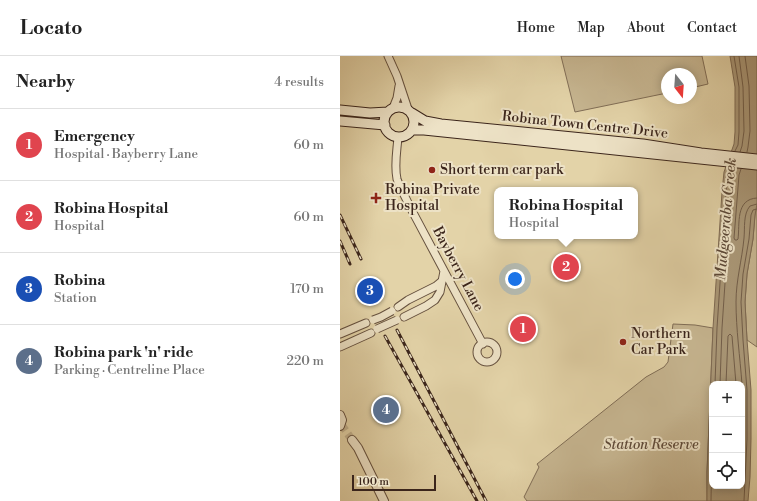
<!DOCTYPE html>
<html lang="en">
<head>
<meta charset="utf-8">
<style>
  :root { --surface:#fff; --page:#f6f6f6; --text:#222; --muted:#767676; --line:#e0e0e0; --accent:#8f2418 }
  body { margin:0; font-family:"Libre Bodoni",serif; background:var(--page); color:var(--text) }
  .controls { position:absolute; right:12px; bottom:12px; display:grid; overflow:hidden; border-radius:8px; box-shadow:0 2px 10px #0003 }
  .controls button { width:36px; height:36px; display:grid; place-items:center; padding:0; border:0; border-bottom:1px solid var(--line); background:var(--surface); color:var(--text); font:20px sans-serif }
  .compass { position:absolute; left:321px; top:12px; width:36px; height:36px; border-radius:50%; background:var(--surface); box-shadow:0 2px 10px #0003; rotate:163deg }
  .scale { position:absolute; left:12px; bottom:10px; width:84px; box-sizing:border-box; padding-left:4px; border:2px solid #3b251b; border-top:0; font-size:11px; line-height:14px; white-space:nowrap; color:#3b251b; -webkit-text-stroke:3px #ede2c6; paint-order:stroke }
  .you { position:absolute; left:175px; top:223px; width:14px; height:14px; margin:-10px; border:3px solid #fff; border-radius:50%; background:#1a73e8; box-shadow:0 0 0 6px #1a73e833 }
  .badge { display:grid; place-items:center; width:26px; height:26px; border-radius:50%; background:var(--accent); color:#fff; font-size:13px; font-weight:700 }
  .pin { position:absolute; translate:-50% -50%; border:2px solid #fff; box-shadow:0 1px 4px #0006 }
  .popup { position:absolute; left:154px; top:131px; width:144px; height:52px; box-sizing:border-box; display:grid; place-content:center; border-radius:8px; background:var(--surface); filter:drop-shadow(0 1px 3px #0005); font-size:13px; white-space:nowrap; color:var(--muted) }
  .popup b { font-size:15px; color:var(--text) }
  .popup::after { content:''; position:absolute; left:50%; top:100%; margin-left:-8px; border:8px solid transparent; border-top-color:var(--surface) }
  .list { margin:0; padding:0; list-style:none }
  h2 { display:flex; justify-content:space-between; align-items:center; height:52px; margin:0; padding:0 16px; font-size:17px }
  h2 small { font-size:13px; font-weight:400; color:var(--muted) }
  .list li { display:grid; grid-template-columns:26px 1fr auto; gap:12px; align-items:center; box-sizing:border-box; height:72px; padding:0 16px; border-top:1px solid var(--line) }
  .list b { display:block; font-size:15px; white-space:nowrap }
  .list p { margin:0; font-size:13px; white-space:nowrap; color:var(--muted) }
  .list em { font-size:13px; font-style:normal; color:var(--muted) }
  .icon { flex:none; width:22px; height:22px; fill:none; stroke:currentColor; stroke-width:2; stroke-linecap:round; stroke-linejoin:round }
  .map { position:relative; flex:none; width:417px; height:445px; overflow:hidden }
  header { display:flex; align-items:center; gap:24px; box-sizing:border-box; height:56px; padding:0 20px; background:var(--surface); border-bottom:1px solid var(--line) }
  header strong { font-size:19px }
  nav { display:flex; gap:22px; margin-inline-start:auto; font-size:14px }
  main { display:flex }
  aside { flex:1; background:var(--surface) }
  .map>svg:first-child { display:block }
  .green { fill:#c6b590; stroke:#806d56 }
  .water { fill:#aa9878; stroke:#7e6a53; fill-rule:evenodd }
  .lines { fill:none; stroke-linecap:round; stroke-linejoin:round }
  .shore { stroke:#725e4a; stroke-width:1 }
  .tertiary-tunnel { stroke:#c1b08c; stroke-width:8; stroke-dasharray:8 4; stroke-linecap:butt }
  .minor-casing { stroke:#65503e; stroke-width:9 }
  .tertiary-casing { stroke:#65503e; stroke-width:10 }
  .secondary-casing { stroke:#3b251b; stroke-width:11 }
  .minor { stroke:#ede2c6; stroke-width:7 }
  .tertiary { stroke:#ede2c6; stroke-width:8 }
  .secondary { stroke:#ede2c6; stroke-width:9 }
  .rail-casing { stroke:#3b251b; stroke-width:3 }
  .rail { stroke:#ede2c6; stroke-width:1.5; stroke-dasharray:4.5; stroke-linecap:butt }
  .minor-bridge-casing { stroke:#65503e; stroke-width:9; stroke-linecap:butt }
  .minor-bridge { stroke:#ede2c6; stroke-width:7 }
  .poi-dot { fill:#8f2418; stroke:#ede2c6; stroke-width:1.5 }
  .labels { text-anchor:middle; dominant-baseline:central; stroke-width:4; stroke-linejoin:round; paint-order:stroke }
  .street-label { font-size:14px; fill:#3b251b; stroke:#ede2c6 }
  .poi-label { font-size:14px; fill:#3b251b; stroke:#ede2c6; text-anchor:start }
  .park-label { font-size:14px; font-style:italic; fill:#5e4938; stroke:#ede2c6 }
  .water-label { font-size:15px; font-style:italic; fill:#5c4837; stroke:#ede2c6 }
</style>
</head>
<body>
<header>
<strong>Locato</strong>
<nav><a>Home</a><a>Map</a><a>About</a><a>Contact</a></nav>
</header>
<main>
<aside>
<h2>Nearby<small>4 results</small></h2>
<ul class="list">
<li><span class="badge" style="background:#e0444e">1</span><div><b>Emergency</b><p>Hospital · Bayberry Lane</p></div><em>60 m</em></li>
<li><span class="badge" style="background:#e0444e">2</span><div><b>Robina Hospital</b><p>Hospital</p></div><em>60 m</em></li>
<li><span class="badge" style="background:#1a4fb4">3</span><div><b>Robina</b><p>Station</p></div><em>170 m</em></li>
<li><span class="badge" style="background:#5c6f8a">4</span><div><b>Robina park 'n' ride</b><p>Parking · Centreline Place</p></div><em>220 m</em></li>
</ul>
</aside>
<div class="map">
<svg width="417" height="445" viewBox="0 0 417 445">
  <rect width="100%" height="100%" fill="#e3d3a8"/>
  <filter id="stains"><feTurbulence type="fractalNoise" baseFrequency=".005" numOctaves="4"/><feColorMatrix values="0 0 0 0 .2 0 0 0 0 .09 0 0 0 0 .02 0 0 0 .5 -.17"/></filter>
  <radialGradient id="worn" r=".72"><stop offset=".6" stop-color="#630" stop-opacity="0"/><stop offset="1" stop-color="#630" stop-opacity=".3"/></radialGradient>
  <path class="green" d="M221,0H362L368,28L351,32V18H327V37L235,56Z
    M417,148V291L407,284L405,246L407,218L413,183L415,159Z
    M333,268L355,269L373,272L367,416V445H187L184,441L199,411L197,408L306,321L324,311L328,306Z"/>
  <path class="water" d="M390,0H417V148L415,159L413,183L407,218L405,246L407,284L411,334V383L410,421L408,445H367V416L373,272L382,136L384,116L394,88L395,76V31ZM372,328H402V430H372Z"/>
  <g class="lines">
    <path class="shore" d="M394,0L399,31V76L398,89L395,95
      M399,0L403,31L404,75L402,90L400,96
      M405,0L409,30L410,75L408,91L407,96
      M401,113L399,119L394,182L395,184H397L398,183C400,168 395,143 417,142
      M375,328L377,272L386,137L388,117L390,112
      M380,328L382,272L391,137L393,118L395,112
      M386,328L388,280L390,278L392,280L396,328
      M402,328C400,301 396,273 396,246C396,224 402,204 404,182C405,172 403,158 410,150L417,148
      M371,445L372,388
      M404,445L407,383V334L403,284L401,246L403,218L409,183L411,159L413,154L417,153"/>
    <path class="tertiary-tunnel" d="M1,368L12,384"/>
    <defs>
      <path id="minor" d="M48,0L57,20L68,53
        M53,52L57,42L59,30
        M58,81C57,95 54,109 57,123C60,132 65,140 69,149L143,288
        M58,251L68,244L96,230L102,225
        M64,261L86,250L95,244L100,236L104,215
        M0,278L26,267
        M137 296a10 10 0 1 1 20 0a10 10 0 1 1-20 0Z
        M0,291L31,277"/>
      <path id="tertiary" d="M0,359L2,364L0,370
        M12,384L18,392L44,445"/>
      <path id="secondary" d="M44 66a15 15 0 1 1 30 0a15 15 0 1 1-30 0Z
        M0,54L30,57L48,56
        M72,57L85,65L101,68L303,88L361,97L417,103
        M0,65L45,69
        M72,74H84L417,109"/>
    </defs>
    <use href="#minor" class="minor-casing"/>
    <use href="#tertiary" class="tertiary-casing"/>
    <use href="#secondary" class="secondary-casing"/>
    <use href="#minor" class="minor"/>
    <use href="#tertiary" class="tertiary"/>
    <use href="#secondary" class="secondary"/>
    <defs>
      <path id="rail" d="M0,159L21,203
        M0,185L10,208
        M57,274L146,445
        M45,280L137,445"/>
    </defs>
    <use href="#rail" class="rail-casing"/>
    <use href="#rail" class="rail"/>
    <defs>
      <path id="minor-bridge" d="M33,264L41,261L52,255
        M37,273L57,264"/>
    </defs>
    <use href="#minor-bridge" class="minor-bridge-casing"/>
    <use href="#minor-bridge" class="minor-bridge"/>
  </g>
  <g class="poi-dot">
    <circle cx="92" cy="114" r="4"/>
    <path d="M34 136h4v4h4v4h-4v4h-4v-4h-4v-4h4z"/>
    <circle cx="283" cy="286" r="4"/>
  </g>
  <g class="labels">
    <g class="street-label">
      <text transform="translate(245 69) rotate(6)">Robina Town Centre Drive</text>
      <text transform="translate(118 213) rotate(62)">Bayberry Lane</text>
    </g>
    <g class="poi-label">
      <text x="100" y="114">Short term car park</text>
      <text x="45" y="134">Robina Private<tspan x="45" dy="16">Hospital</tspan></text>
      <text x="291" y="278">Northern<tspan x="291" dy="16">Car Park</tspan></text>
    </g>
    <g class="park-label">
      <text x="311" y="389">Station Reserve</text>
    </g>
    <g class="water-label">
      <text transform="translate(386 163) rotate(-85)">Mudgeeraba Creek</text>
    </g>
  </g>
  <rect width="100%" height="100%" filter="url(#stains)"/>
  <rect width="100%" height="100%" fill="url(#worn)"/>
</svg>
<div class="controls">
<button>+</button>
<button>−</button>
<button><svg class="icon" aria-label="locate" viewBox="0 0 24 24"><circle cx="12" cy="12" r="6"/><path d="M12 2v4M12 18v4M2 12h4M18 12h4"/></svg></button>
</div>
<svg class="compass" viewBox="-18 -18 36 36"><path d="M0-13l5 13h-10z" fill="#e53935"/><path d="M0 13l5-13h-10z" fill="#767676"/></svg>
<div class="scale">100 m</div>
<div class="you"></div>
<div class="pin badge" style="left:183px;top:273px;background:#e0444e">1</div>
<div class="pin badge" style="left:226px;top:211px;background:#e0444e">2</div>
<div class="popup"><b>Robina Hospital</b>Hospital</div>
<div class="pin badge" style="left:30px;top:235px;background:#1a4fb4">3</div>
<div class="pin badge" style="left:46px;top:354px;background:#5c6f8a">4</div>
</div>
</main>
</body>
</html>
